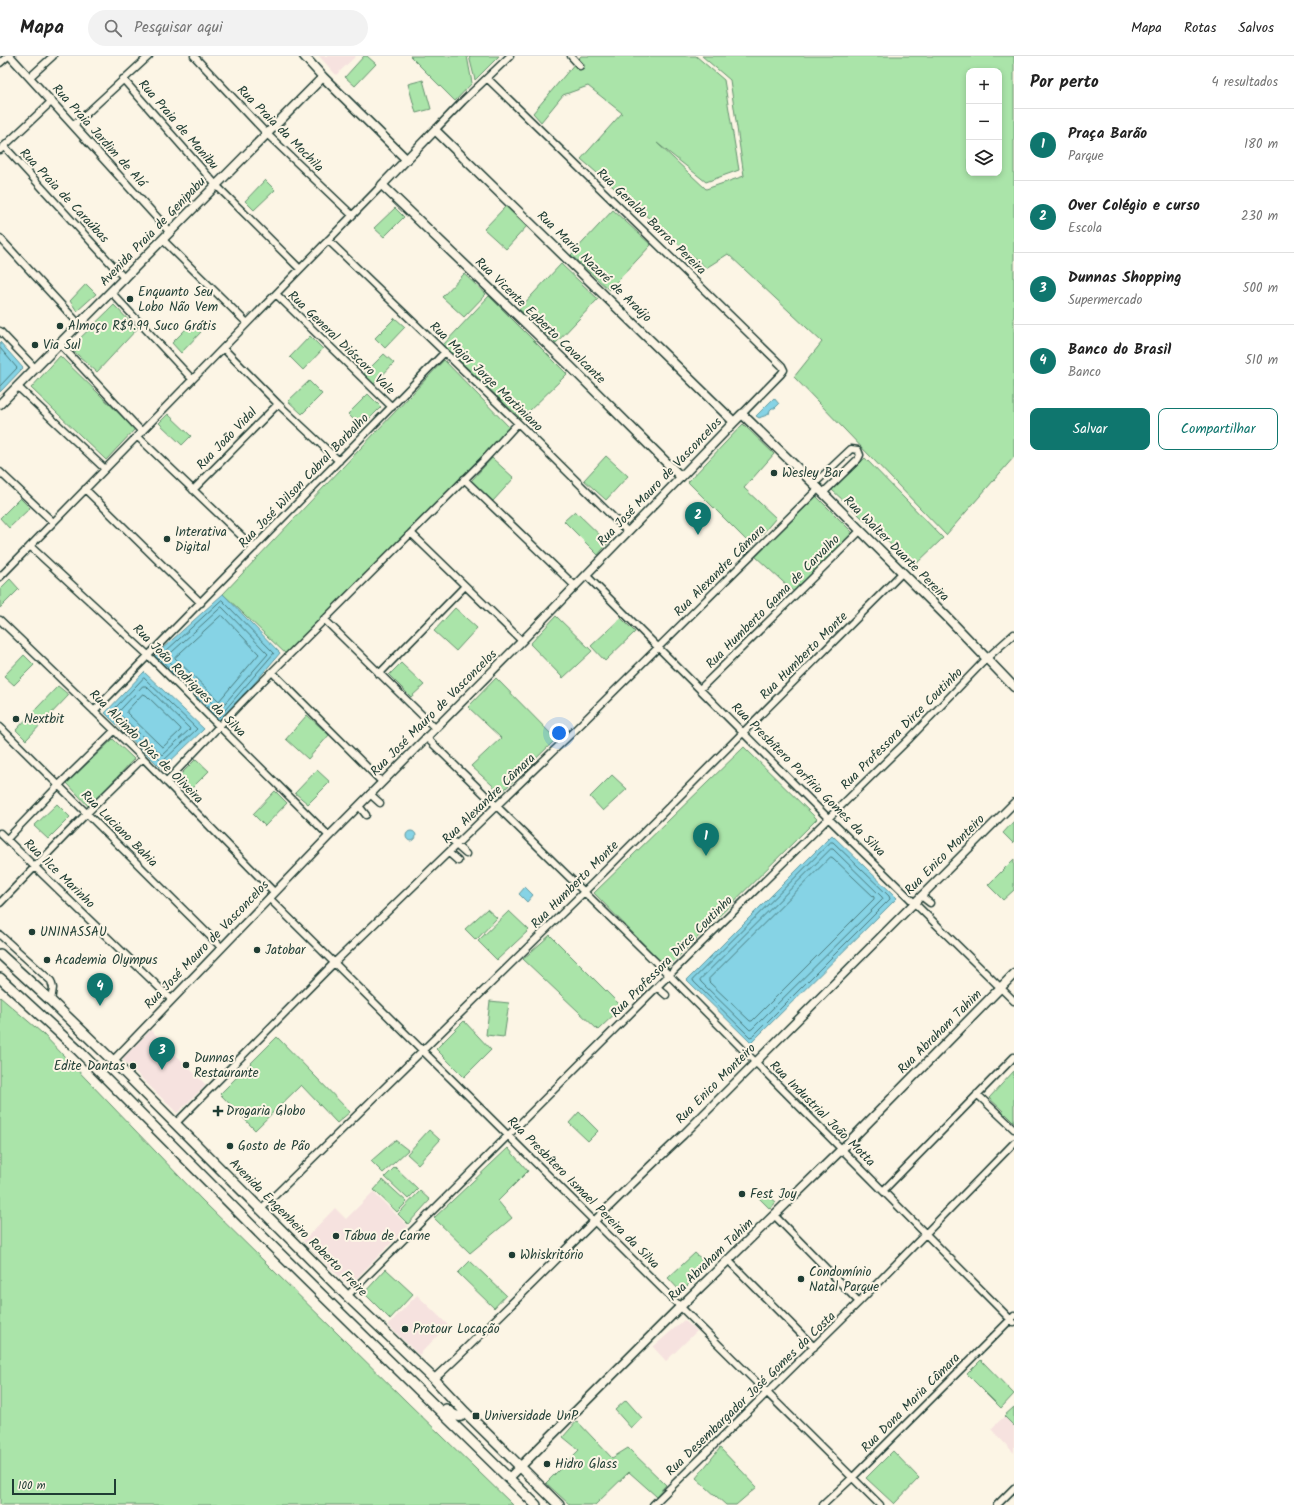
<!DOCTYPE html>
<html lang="pt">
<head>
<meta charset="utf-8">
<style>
  :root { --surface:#fff; --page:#f2f2f2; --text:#222; --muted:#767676; --line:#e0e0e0; --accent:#0f766e }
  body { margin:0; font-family:Kalam,sans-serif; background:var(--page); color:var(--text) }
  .controls { position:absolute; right:12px; top:12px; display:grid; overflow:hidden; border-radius:8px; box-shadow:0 2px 6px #0003 }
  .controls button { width:36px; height:36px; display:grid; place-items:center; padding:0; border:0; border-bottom:1px solid var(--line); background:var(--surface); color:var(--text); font:20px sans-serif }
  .scale { position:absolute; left:12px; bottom:10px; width:104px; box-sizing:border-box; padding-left:4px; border:2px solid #1f3d34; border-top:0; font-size:11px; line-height:14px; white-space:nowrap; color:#1f3d34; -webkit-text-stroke:3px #fcf5e5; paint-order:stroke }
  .you { position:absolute; left:559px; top:677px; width:14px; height:14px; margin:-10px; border:3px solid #fff; border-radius:50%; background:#1a73e8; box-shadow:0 0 0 6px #1a73e833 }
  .badge { display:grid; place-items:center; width:26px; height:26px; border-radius:50%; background:var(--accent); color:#fff; font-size:13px; font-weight:700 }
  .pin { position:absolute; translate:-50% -33px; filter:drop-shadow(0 1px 2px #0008) }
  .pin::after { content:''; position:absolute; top:21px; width:14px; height:12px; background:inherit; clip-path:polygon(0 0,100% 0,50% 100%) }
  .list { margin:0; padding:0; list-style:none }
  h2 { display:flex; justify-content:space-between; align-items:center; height:52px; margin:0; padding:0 16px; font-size:17px }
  h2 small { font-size:13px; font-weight:400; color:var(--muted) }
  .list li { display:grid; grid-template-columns:26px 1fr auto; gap:12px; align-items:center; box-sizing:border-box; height:72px; padding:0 16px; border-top:1px solid var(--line) }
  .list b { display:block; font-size:15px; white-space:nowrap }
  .list p { margin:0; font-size:13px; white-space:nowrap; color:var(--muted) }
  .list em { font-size:13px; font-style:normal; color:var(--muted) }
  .actions { display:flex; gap:8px; padding:12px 16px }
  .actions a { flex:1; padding:9px 0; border:1px solid var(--accent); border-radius:8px; text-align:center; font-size:14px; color:var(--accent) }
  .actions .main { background:var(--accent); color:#fff }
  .icon { flex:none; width:22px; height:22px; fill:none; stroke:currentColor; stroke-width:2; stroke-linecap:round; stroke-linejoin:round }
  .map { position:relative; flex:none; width:1014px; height:1449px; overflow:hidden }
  header { display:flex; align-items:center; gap:24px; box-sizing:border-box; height:56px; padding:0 20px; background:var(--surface); border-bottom:1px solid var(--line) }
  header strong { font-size:19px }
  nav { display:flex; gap:22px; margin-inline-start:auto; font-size:14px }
  .search { width:280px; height:36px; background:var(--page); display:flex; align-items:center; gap:10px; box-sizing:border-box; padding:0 14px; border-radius:22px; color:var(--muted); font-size:15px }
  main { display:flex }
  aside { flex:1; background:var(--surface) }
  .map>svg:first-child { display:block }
  .built { fill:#f6e2df }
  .green { fill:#aae4a9; stroke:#64906e; fill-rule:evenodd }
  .water { fill:#86d3e5; stroke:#5d979e }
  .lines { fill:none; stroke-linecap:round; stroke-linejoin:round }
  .shore { stroke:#48797b; stroke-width:1 }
  .minor-casing { stroke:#1f3d34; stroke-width:9 }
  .tertiary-casing { stroke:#1f3d34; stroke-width:10 }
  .secondary-casing { stroke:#1f3d34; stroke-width:11 }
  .primary-casing { stroke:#1f3d34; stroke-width:12 }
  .minor { stroke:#fcf5e5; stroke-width:6 }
  .tertiary { stroke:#fcf5e5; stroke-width:7 }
  .secondary { stroke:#fcf5e5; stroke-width:8 }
  .primary { stroke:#fcf5e5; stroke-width:9 }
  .poi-dot { fill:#1f3d34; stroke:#fcf5e5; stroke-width:1.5 }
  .labels { text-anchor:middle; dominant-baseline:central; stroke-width:4; stroke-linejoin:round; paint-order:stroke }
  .street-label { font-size:13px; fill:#1f3d34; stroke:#fcf5e5 }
  .poi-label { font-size:13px; fill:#1f3d34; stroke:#fcf5e5; text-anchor:start }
</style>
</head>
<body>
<header>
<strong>Mapa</strong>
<div class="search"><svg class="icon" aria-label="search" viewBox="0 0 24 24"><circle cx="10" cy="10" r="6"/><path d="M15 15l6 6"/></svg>Pesquisar aqui</div>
<nav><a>Mapa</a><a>Rotas</a><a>Salvos</a></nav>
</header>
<main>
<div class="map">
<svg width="1014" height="1449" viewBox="0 0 1014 1449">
  <rect width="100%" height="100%" fill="#fcf5e5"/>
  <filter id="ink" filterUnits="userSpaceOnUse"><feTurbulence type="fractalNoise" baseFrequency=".025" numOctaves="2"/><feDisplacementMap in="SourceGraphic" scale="8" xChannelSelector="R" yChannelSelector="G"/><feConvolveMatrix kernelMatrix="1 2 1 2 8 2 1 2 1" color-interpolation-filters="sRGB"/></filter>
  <g filter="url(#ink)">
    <path class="built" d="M319,0H356L336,19Z
      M151,974L206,1029L177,1057L122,1003Z
      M373,1136L408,1170L349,1230L303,1185L335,1152L346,1163Z
      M417,1239L448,1269L419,1299L388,1269Z
      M684,1264L697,1275L666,1305L653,1291Z
      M1014,1351V1397L991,1373Z"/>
    <path class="green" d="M364,0H367L376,8L355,30L345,21Z
      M410,0H467L472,27L455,45Z
      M469,0H499L475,24Z
      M581,0H696L724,24L739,114L706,126L657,87L706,133L744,120L730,24L702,0H1014V401L946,479L794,321L822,286L728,198L706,212L581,103L622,57L588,30L563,39L541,66L533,57ZM969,15H999V117H969Z
      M423,24L431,53L416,57L408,28Z
      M265,124L275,134L254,154L245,145Z
      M506,150L527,170L506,193L484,173Z
      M395,152L404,161L384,181L374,172Z
      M613,154L651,189L609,234L571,199Z
      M561,208L598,243L556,287L519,253Z
      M464,218L486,238L464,261L442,241Z
      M86,228L96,238L77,255L70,245Z
      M489,240L567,318L521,363L443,289Z
      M114,249L137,273L97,316L70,292Z
      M395,262L405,271L385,292L375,282Z
      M192,267L201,276L181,297L172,287Z
      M310,280L323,293L303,314L290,301Z
      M384,298L394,307L374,328L364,318Z
      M60,300L135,373L106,404L31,332Z
      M444,304L510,372L288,600L223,538Z
      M309,325L322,338L302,358L288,345Z
      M368,338L381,351L361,371L348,358Z
      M168,358L191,380L182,389L159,367Z
      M743,368L774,398L744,432L776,462L752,490L688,426Z
      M606,400L628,420L606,444L584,424Z
      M492,402L514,422L493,445L471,425Z
      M865,402L943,482L914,510L832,434Z
      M816,440L853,477L794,536L755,500Z
      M20,442L30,452L9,472L0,462Z
      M575,455L608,487L598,499L564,465Z
      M10,523L19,533L0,552V533Z
      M455,552L477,572L456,595L434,575Z
      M556,560L592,595L563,622L530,588Z
      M621,562L635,576L605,605L591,590Z
      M24,599L34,609L14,629L4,620Z
      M401,607L424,629L411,641L389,619Z
      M496,622L556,683L501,737L471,710L501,682L468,651Z
      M58,630L69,639L26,684L16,674Z
      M307,659L329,679L308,703L286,683Z
      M113,683L134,703L89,751L67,727Z
      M744,691L817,763L667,912L594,837Z
      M196,703L209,715L187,737L174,725Z
      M317,714L330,726L308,748L295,737Z
      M612,719L627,733L603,755L590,741Z
      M275,735L287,747L265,770L253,758Z
      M57,748L70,761L48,783L34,770Z
      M1014,765V786L1013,787L1003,777Z
      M1014,803V834L1003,844L988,829Z
      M487,853L497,862L476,884L465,873Z
      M509,855L529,874L497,904L478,885Z
      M550,879L622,951L598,974L523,903Z
      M0,941L42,977L202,1144L407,1346L513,1449H0Z
      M490,945L509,947L504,981L486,979Z
      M464,965L491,994L464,1021L436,993Z
      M277,981L350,1056L337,1067L301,1029L255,1074L220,1038Z
      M1014,1015V1066L1006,1058L1003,1061L1000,1059L1003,1055L989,1042Z
      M579,1056L598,1075L588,1085L569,1067Z
      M429,1074L440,1084L418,1108L407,1098Z
      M395,1084L408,1094L383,1117L371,1105Z
      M508,1092L528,1115L498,1145L512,1162L470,1197L434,1162Z
      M395,1111L418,1133L408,1143L385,1121Z
      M383,1124L407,1146L397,1156L374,1134Z
      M420,1135L430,1144L408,1168L398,1158Z
      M765,1137L776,1146L770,1153L759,1142Z
      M695,1197L708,1209L681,1236L668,1222Z
      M470,1205L506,1239L494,1252L458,1217Z
      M386,1213L413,1238L390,1263L364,1237Z
      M981,1304L1014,1338L1001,1352L967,1318Z
      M626,1344L642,1362L631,1372L615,1354Z
      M1014,1351V1370L1004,1360Z
      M577,1365L612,1402L628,1392L666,1429L656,1440L629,1416L595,1449H570L546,1427L579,1394L563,1381Z
      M720,1392L757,1431L736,1449H726L696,1422Z
      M893,1395L919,1422L894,1448L866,1422Z"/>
    <path class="water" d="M0,286L23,312L0,336Z
      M774,342L779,348L775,352H772L770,354L769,358C766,360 763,360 759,362L756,360Z
      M223,538L280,597L220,668L152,602Z
      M144,616L204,673L162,713L105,657Z
      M406 780a5 5 0 1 1 10 0a5 5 0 1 1-10 0Z
      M832,779L897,842L751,987L687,924Z
      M525,831L533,839L527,846L519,838Z"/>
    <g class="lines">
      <path class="shore" d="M0,292L17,312L0,330
        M222,544L274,597L219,661L159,602Z
        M222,551L268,598L219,654L166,602Z
        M222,559L259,598L219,645L175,602Z
        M144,622L197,673L162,706L111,657Z
        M143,630H146L190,673L162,699L118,657Z
        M143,638L146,639L181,673L180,675L163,691L161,690L127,657V655Z
        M831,786H833L889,840L890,843L753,980L750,981L694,926L693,924Z
        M831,793H833L882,841L883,843L752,973L750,974L701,926L700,924Z
        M831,801L833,802L874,841V843L752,965H750L709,926V923Z"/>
      <defs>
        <path id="minor" d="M194,0L267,78L352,159
          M571,0L580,10
          M0,7L8,0
          M30,21L53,0
          M487,22L782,310L784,314L781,318L742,358
          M123,23L216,129L300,213
          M74,69L149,0
          M435,74L463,45L510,0
          M4,90L125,223
          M0,94L52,45
          M0,182L79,268
          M163,184L247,267
          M328,184L518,367L627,475
          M111,236L192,323
          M276,238L392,351
          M0,275L35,312
          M59,287L142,376
          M223,292L278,348L339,405
          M17,330L105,413
          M137,380L254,492
          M0,416L53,466
          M464,423L575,530
          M814,428L851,393L858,394L860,399L858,403L823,437
          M85,433L201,547
          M193,434L278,348
          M411,477L522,585
          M30,490L149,600L329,780
          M586,519L828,762L1014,945
          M0,521L382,129
          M324,563L435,672
          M0,564L143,702L274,836
          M272,616L382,726
          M379,618L465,530
          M700,633L860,475
          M94,655L445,296
          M0,671L221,891
          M426,681L669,919L1014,1267
          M166,726L245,643L484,404L518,367
          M370,738L380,747
          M359,750L366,759
          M0,777L171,943
          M450,782L457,789
          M7,783L59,729L114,675
          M457,790L466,798
          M449,797L458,805
          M921,840L930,847
          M269,842L880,1449
          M0,847L87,757L143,702
          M0,879L51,925L53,932L51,945
          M657,931L666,939
          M977,1038L1014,1073
          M175,1068L334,907L574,675L819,432
          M883,1135L1014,1001
          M260,1154L584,836L902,517
          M774,1159L859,1246
          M728,1204L814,1291
          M347,1240L669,919L910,682L987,602L1014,578
          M653,1449L859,1246L1014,1087
          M823,1449L852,1422L1014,1260
          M997,1449L1014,1432"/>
        <path id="tertiary" d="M10,0L170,176
          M113,1005L329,780L522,585L681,421
          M434,1323C519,1244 598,1158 683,1079L1014,747"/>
        <path id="secondary" d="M304,0L323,21L407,104
          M0,348L323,21
          M734,366L435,74L382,129L568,308L681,421L734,366L742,358L814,428L946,560L1014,631
          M509,1422L681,1250L842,1093L1014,918"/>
        <path id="primary" d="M0,898L51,945L113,1005L347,1240L434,1323L465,1356L559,1449
          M0,922L78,994L269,1187L536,1449
          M446,1353C452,1358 460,1365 465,1356"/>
      </defs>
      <use href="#minor" class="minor-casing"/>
      <use href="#tertiary" class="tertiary-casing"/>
      <use href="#secondary" class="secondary-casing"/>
      <use href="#primary" class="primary-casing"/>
      <use href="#minor" class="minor"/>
      <use href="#tertiary" class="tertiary"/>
      <use href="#secondary" class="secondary"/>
      <use href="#primary" class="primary"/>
    </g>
  </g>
  <g class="poi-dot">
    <circle cx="130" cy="243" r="4"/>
    <circle cx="60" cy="270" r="4"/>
    <circle cx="35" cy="289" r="4"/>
    <circle cx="774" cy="417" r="4"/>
    <circle cx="167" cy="483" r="4"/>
    <circle cx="16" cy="663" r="4"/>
    <circle cx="32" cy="876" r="4"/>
    <circle cx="257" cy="894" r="4"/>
    <circle cx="47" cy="904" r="4"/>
    <circle cx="186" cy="1009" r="4"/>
    <circle cx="133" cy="1010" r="4"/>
    <path d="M216 1049h4v4h4v4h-4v4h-4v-4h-4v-4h4z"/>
    <circle cx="230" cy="1090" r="4"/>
    <circle cx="742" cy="1138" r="4"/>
    <circle cx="336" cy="1180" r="4"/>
    <circle cx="512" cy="1199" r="4"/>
    <circle cx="801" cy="1223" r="4"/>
    <circle cx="405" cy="1273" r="4"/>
    <rect x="472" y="1356" width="8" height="8" rx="2"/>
    <circle cx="547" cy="1408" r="4"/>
  </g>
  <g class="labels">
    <g class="street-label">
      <text transform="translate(178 69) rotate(49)">Rua Praia de Manibu</text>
      <text transform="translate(280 73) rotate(45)">Rua Praia da Mochila</text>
      <text transform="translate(99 80) rotate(48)">Rua Praia Jardim de Alá</text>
      <text transform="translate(64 140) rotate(47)">Rua Praia de Caraúbas</text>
      <text transform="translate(651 166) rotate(44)">Rua Geraldo Barros Pereira</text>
      <text transform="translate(153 176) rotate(-46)">Avenida Praia de Genipabu</text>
      <text transform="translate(594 211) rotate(44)">Rua Maria Nazaré de Araújo</text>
      <text transform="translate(540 265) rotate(44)">Rua Vicente Egberto Cavalcante</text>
      <text transform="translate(341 287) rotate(44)">Rua General Dióscoro Vale</text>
      <text transform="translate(486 321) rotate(44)">Rua Major Jorge Martiniano</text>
      <text transform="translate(227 383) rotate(-46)">Rua João Vidal</text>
      <text transform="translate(304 425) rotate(-46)">Rua José Wilson Cabral Barbalho</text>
      <text transform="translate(660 426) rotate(-46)">Rua José Mauro de Vasconcelos</text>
      <text transform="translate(896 493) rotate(45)">Rua Walter Duarte Pereira</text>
      <text transform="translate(720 515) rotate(-45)">Rua Alexandre Câmara</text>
      <text transform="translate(773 546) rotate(-45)">Rua Humberto Gama de Carvalho</text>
      <text transform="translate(804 600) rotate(-45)">Rua Humberto Monte</text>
      <text transform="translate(189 625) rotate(45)">Rua João Rodrigues da Silva</text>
      <text transform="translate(434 657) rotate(-45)">Rua José Mauro de Vasconcelos</text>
      <text transform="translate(902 673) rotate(-45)">Rua Professora Dirce Coutinho</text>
      <text transform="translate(146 691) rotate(45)">Rua Alcindo Dias de Oliveira</text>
      <text transform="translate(808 724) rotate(45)">Rua Presbítero Porfírio Gomes da Silva</text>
      <text transform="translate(489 743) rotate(-44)">Rua Alexandre Câmara</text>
      <text transform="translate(119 773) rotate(45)">Rua Luciano Bahia</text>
      <text transform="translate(945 799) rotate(-45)">Rua Enico Monteiro</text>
      <text transform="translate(59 818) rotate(44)">Rua Ilce Marinho</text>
      <text transform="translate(575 829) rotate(-45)">Rua Humberto Monte</text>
      <text transform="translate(207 889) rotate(-46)">Rua José Mauro de Vasconcelos</text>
      <text transform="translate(672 901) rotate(-45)">Rua Professora Dirce Coutinho</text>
      <text transform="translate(940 976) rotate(-45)">Rua Abraham Tahim</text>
      <text transform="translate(716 1028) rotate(-45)">Rua Enico Monteiro</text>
      <text transform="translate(822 1058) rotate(45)">Rua Industrial João Motta</text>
      <text transform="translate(583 1137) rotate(45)">Rua Presbítero Ismael Pereira da Silva</text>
      <text transform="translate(298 1172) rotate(45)">Avenida Engenheiro Roberto Freire</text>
      <text transform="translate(711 1204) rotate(-44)">Rua Abraham Tahim</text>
      <text transform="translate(751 1338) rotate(-44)">Rua Desembargador José Gomes da Costa</text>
      <text transform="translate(911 1347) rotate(-45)">Rua Dona Maria Câmara</text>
    </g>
    <g class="poi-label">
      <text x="138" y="236">Enquanto Seu<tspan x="138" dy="15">Lobo Não Vem</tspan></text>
      <text x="68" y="270">Almoço R$9.99 Suco Grátis</text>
      <text x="43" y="289">Via Sul</text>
      <text x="782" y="417">Wesley Bar</text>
      <text x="175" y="476">Interativa<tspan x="175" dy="15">Digital</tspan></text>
      <text x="24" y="663">Nextbit</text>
      <text x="40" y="876">UNINASSAU</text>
      <text x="265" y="894">Jatobar</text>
      <text x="55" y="904">Academia Olympus</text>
      <text x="194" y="1002">Dunnas<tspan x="194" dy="15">Restaurante</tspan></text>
      <text x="125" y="1010" text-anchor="end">Edite Dantas</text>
      <text x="226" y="1055">Drogaria Globo</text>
      <text x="238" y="1090">Gosto de Pão</text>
      <text x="750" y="1138">Fest Joy</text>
      <text x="344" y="1180">Tábua de Carne</text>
      <text x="520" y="1199">Whiskritório</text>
      <text x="809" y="1216">Condomínio<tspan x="809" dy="15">Natal Parque</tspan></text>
      <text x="413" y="1273">Protour Locação</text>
      <text x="484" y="1360">Universidade UnP</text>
      <text x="555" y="1408">Hidro Glass</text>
    </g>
  </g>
</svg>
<div class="controls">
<button>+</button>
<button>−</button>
<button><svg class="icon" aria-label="layers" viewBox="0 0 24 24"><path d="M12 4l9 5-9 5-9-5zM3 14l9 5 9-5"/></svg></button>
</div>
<div class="scale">100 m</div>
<div class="you"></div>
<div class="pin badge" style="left:706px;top:800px">1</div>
<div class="pin badge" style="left:698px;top:479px">2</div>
<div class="pin badge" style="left:162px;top:1014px">3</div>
<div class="pin badge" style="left:100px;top:950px">4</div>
</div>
<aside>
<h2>Por perto<small>4 resultados</small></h2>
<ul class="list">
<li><span class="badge">1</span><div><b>Praça Barão</b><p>Parque</p></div><em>180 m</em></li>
<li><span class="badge">2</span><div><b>Over Colégio e curso</b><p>Escola</p></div><em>230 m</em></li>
<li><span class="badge">3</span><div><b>Dunnas Shopping</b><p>Supermercado</p></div><em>500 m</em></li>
<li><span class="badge">4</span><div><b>Banco do Brasil</b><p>Banco</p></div><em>510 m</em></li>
</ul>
<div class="actions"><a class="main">Salvar</a><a>Compartilhar</a></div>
</aside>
</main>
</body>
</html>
